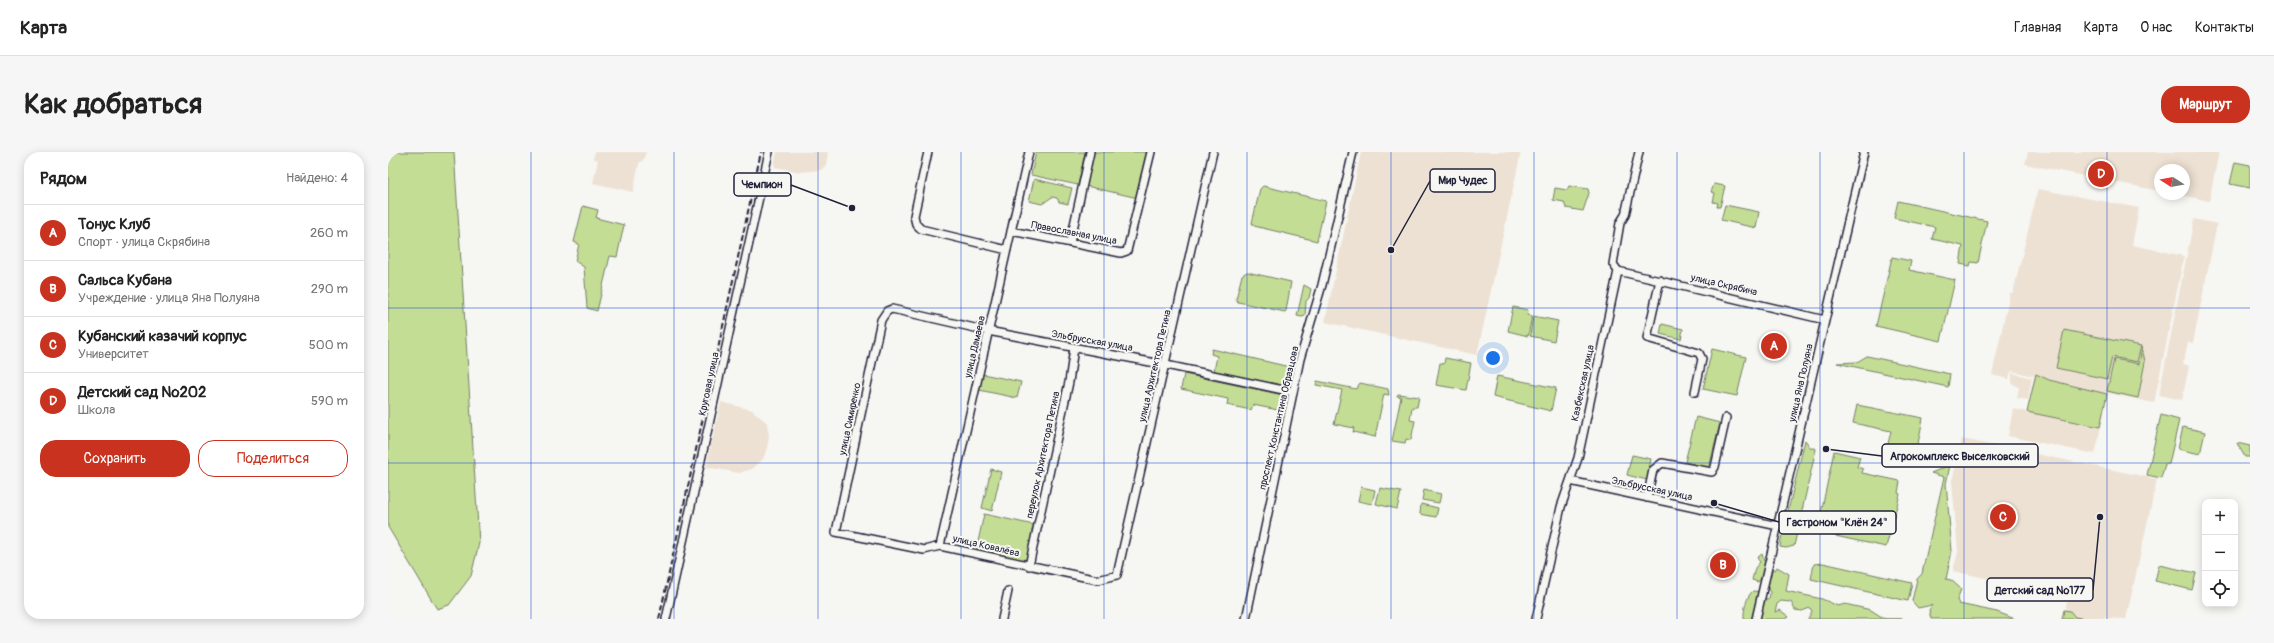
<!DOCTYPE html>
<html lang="ru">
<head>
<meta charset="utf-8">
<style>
  :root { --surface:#fff; --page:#f6f6f6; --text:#222; --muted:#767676; --line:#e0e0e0; --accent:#c8321e }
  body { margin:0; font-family:Pangolin,sans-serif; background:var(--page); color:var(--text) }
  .controls { position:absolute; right:12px; bottom:12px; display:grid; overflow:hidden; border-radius:8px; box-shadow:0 2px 10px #0003 }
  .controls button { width:36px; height:36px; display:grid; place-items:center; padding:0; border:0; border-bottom:1px solid var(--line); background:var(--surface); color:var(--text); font:20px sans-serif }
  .compass { position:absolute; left:1766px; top:12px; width:36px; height:36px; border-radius:50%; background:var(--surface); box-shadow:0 2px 10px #0003; rotate:281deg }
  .you { position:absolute; left:1105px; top:206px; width:14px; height:14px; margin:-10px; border:3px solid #fff; border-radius:50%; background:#1a73e8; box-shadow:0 0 0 6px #1a73e833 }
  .badge { display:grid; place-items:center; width:26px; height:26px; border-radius:50%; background:var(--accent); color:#fff; font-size:13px; font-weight:700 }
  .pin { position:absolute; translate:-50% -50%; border:2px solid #fff; box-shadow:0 1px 4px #0006 }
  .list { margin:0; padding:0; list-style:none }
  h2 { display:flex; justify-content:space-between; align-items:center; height:52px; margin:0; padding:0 16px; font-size:17px }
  h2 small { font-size:13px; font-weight:400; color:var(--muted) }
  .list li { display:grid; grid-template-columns:26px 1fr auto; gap:12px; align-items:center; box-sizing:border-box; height:56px; padding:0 16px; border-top:1px solid var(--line) }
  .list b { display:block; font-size:15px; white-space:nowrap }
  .list p { margin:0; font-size:13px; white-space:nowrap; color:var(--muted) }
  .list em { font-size:13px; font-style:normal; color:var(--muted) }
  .actions { display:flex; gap:8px; padding:12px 16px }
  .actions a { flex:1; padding:9px 0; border:1px solid var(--accent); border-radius:16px; text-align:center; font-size:14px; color:var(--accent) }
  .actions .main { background:var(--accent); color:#fff }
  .icon { flex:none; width:22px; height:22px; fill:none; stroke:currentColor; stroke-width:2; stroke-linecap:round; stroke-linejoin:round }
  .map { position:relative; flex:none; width:1862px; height:467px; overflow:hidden; border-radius:16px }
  header { display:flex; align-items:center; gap:24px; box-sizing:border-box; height:56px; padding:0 20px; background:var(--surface); border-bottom:1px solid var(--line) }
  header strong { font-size:19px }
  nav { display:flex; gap:22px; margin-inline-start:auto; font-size:14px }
  .intro { display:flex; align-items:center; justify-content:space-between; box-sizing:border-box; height:96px; padding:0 24px }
  h1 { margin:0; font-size:28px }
  .button { padding:10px 18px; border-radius:16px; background:var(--accent); color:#fff; font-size:14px; font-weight:700 }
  main { display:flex; gap:24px; padding:0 24px }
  aside { flex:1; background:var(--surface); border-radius:16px; box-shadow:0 2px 10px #0003 }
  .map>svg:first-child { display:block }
  .built { fill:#ede1d3 }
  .green { fill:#c4dd94; stroke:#738068 }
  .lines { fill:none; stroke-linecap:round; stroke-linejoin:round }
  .street-casing { stroke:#22223b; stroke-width:10 }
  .street { stroke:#f6f6f2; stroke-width:7 }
  .rail { stroke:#22223b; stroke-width:2; stroke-dasharray:6 3; stroke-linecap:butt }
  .grid { fill:none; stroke:#1d4ed8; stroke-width:1; stroke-opacity:0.55 }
  .labels { text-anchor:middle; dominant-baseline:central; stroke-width:4; stroke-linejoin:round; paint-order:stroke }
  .street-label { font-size:10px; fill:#22223b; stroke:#f6f6f2 }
  .leader { fill:none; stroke:#22223b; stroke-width:1.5 }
  .callout-dot { fill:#22223b; stroke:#f6f6f2; stroke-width:1.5 }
  .callout { fill:#f6f6f2; stroke:#22223b; stroke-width:1.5 }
  .callout-label { font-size:11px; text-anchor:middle; font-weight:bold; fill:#22223b }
</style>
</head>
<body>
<header>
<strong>Карта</strong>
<nav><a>Главная</a><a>Карта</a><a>О нас</a><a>Контакты</a></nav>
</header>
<div class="intro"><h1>Как добраться</h1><a class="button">Маршрут</a></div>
<main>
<aside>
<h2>Рядом<small>Найдено: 4</small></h2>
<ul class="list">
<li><span class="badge">A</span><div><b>Тонус Клуб</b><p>Спорт · улица Скрябина</p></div><em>260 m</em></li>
<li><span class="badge">B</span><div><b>Сальса Кубана</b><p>Учреждение · улица Яна Полуяна</p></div><em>290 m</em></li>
<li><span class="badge">C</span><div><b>Кубанский казачий корпус</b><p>Университет</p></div><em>500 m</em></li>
<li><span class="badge">D</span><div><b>Детский сад №202</b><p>Школа</p></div><em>590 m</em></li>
</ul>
<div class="actions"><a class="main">Сохранить</a><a>Поделиться</a></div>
</aside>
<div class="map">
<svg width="1862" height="467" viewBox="0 0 1862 467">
  <rect width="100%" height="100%" fill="#f6f6f2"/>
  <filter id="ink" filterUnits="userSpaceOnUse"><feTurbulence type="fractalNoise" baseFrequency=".025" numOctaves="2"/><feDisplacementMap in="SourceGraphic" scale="8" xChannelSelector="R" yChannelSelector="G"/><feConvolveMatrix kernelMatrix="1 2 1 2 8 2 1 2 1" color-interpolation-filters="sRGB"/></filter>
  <g filter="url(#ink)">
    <path class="built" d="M207,0H258L255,8L251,11L245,40L205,31L210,8L205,7Z
      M389,0H440L438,13L433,18L412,20L387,15L386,13Z
      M973,0H1133L1089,203L937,170Z
      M1640,0H1831L1821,49L1789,42H1796V18H1772V39L1637,12Z
      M1650,37L1751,56L1744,93L1796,104L1766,251L1720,241L1707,302L1620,284L1625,257L1639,260L1646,224L1623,219L1621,227L1604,223L1622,141H1625Z
      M1806,67L1829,72L1805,191L1800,190L1795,212L1801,214L1794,248L1771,243Z
      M1624,221L1644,226L1640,248L1629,246L1631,236L1624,231Z
      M333,250L364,258L379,271L381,284L379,296L375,307L364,317L351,321L318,315Z
      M1574,287L1769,327L1738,467L1676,465L1680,444L1565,419L1570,400L1564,329Z"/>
    <path class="green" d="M0,0H66L91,391L83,424L61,453L49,457L0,375Z
      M648,0H697L690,33L643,23Z
      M706,0H760L750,46L698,34Z
      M1847,10L1862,13V36L1842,32Z
      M646,27L684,36L680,52L671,50L669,46L664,45L654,52L641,49Z
      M1326,32L1337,34L1332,55H1329L1330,51L1325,50L1327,41L1323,40Z
      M875,34L938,49L929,89L866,74L864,71L872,37Z
      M1181,34L1200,37L1201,41L1195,59L1178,56L1176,50L1165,48L1167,36L1179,38Z
      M1510,49L1599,69L1590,111L1583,110L1582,114L1572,112L1575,94L1544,87L1547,75L1506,66Z
      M1337,53L1371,60L1368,76L1333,68Z
      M195,54L210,58L208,66L236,73L229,105L222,104L209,159L199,156L196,115L187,109L191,92L186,90Z
      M1504,105L1523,109L1521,118L1567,128L1553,189L1488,174Z
      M859,120L903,130L898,159L897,160L850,150L848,147L854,123Z
      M916,133L923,137L921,146L918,149L917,164L914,165L909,164Z
      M1125,155L1140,158L1139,163L1144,164L1140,184L1120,179Z
      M1145,164L1170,169L1166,189L1142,184Z
      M1274,172L1295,177L1293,187L1272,182Z
      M1676,178L1753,194L1749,210L1724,205L1719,227L1668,216Z
      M1754,195L1757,210L1750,246L1719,239L1726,207L1751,212Z
      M824,197L902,215L904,217L901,231L897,234L826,219L829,204L823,202Z
      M1324,197L1358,205L1349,244L1315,237Z
      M1479,204L1562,222L1560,235L1449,211L1469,210Z
      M1057,206L1083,211L1078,238L1048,233L1052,211L1056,212Z
      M595,222L633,230L629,246L591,238Z
      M796,222L895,243L898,245L895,259L865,253L863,258L839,253L840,247L793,237Z
      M1648,222L1661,228L1719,242L1712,275L1639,260Z
      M1109,224L1168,236L1163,259L1105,245Z
      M929,229L968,237L972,231L1000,237L1001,243L996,242L987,285L965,280L966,276L946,272L954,238L928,233Z
      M1010,242L1031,245L1029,255H1024L1022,268L1027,269L1023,288L1018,287L1017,291L1004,289L1013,245L1009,244Z
      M1469,253L1535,266L1528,302L1499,296L1503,279L1465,271Z
      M1773,263L1791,268L1781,312H1777L1773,326L1759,323Z
      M1308,265L1332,271L1321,316L1297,310Z
      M1795,275L1817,280L1812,302L1790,297Z
      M1417,288L1422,295L1428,297L1406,394L1398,396L1392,395L1393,388Z
      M1849,291L1862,294V305H1857Z
      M1446,299L1472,305L1469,315L1475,317L1474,321L1512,329L1510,341L1512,342L1498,395L1429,380Z
      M1244,303L1263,307L1259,328L1239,323Z
      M1562,313L1558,332L1564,399L1558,427L1563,428L1573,437L1569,448L1571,452L1609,460L1627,467H1543L1541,458L1544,453L1530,456L1524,449L1529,427L1534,422L1536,412L1556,325L1543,321Z
      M603,317L613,320L604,359L594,356Z
      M973,335L987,338L984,352L970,349Z
      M992,336L1013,340L1009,357L988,352Z
      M1036,338L1053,342L1051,351L1034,348Z
      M1033,352L1050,356L1048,365L1032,362Z
      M596,362L646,373L638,410L588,399Z
      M1374,402L1376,409L1381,412V415L1387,418L1389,415L1401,422L1398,439L1434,447L1450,454L1457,452L1483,458L1497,467H1515H1420L1424,459L1422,456L1414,459L1407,458L1403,450L1393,449L1389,452L1387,460L1392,458L1401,465L1398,467H1356C1355,459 1359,443 1365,439L1374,440V446L1381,447L1382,440L1373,426L1370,430L1364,428L1367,416L1372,410L1369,406Z
      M1435,411L1524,431L1520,449L1423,427L1426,412Z
      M1771,413L1808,421L1804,438L1767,429Z
      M1676,458L1682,459L1687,465L1699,467H1674Z"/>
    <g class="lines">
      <defs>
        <path id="street" d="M540,0L526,64L528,72L533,77L619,98
          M825,0L729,423L710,428L552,394L536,398L448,380L493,168L499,159L504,157L600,179L778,213L905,240
          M623,79L733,101L739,99L763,0
          M682,91L702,0
          M1230,119L1437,168
          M1272,128L1259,186L1311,201L1314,207L1307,240
          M1182,329L1390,374
          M1259,346L1265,318L1274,311L1324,320L1327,315L1338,266
          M552,394L641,0
          M641,414L681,230L686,196
          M278,467L381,0
          M614,467L620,439
          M858,467L912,207L934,133L965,0
          M1148,467L1173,355L1190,306L1230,119L1225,112L1232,71L1237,63L1251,0
          M1368,467L1476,0"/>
      </defs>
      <use href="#street" class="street-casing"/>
      <use href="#street" class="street"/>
      <path class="rail" d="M271,467L373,0"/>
    </g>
  </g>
  <path class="grid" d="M143,0V467M286,0V467M430,0V467M573,0V467M716,0V467M859,0V467M1003,0V467M1146,0V467M1289,0V467M1432,0V467M1576,0V467M1719,0V467M0,156H1862M0,311H1862"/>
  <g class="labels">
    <g class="street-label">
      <text transform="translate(686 81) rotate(11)">Православная улица</text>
      <text transform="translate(1336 133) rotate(13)">улица Скрябина</text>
      <text transform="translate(704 189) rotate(10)">Эльбрусская улица</text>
      <text transform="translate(587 195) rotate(-77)">улица Дамаева</text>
      <text transform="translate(767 214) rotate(-77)">улица Архитектора Петина</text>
      <text transform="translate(1195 231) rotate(-78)">Казбекская улица</text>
      <text transform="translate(1413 231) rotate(-77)">улица Яна Полуяна</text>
      <text transform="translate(321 232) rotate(-78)">Круговая улица</text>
      <text transform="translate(891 266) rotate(-77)">проспект Константина Образцова</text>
      <text transform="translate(462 267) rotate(-78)">улица Симиренко</text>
      <text transform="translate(655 303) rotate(-78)">переулок Архитектора Петина</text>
      <text transform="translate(1264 337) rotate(12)">Эльбрусская улица</text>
      <text transform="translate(598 394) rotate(13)">улица Ковалёва</text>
    </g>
  </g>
  <path class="leader" d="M1003 98L1042 29M464 56L403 33M1438 297L1494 304M1326 351L1391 370M1712 365L1705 438"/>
  <g class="callout-dot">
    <circle cx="1003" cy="98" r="4"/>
    <circle cx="464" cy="56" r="4"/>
    <circle cx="1438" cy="297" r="4"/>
    <circle cx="1326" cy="351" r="4"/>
    <circle cx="1712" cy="365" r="4"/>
  </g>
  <g class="callout">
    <rect x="1042" y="17" width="65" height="23" rx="4"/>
    <rect x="346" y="21" width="57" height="23" rx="4"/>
    <rect x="1494" y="292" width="156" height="23" rx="4"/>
    <rect x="1391" y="359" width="117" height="23" rx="4"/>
    <rect x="1599" y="426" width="106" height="23" rx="4"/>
  </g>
  <g class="callout-label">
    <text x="1075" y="32">Мир Чудес</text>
    <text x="374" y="36">Чемпион</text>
    <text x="1572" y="308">Агрокомплекс Выселковский</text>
    <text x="1449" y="374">Гастроном "Клён 24"</text>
    <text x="1652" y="442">Детский сад №177</text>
  </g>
</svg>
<div class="controls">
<button>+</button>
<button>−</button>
<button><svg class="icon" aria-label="locate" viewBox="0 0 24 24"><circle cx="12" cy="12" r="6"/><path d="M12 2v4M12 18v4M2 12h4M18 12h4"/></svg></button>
</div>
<svg class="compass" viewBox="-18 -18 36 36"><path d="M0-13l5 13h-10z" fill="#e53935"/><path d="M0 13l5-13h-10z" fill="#767676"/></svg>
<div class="you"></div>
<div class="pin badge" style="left:1386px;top:194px">A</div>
<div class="pin badge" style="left:1335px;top:413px">B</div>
<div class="pin badge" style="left:1615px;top:365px">C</div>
<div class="pin badge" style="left:1713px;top:22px">D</div>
</div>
</main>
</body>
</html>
